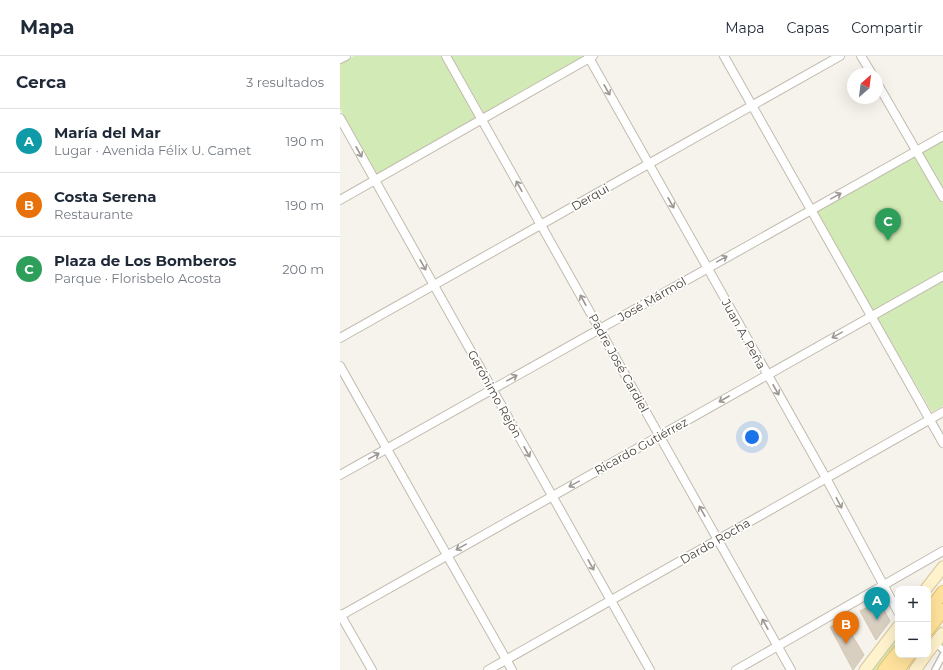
<!DOCTYPE html>
<html lang="es">
<head>
<meta charset="utf-8">
<style>
  :root { --surface:#fff; --page:#f2f2f3; --text:#1f2937; --muted:#747a83; --line:#e0e1e3; --accent:#d93025 }
  body { margin:0; font-family:Montserrat,sans-serif; background:var(--page); color:var(--text) }
  .controls { position:absolute; right:12px; bottom:12px; display:grid; overflow:hidden; border-radius:8px; box-shadow:0 4px 16px #0002 }
  .controls button { width:36px; height:36px; display:grid; place-items:center; padding:0; border:0; border-bottom:1px solid var(--line); background:var(--surface); color:var(--text); font:20px sans-serif }
  .compass { position:absolute; left:507px; top:12px; width:36px; height:36px; border-radius:50%; background:var(--surface); box-shadow:0 4px 16px #0002; rotate:28deg }
  .you { position:absolute; left:412px; top:381px; width:14px; height:14px; margin:-10px; border:3px solid #fff; border-radius:50%; background:#1a73e8; box-shadow:0 0 0 6px #1a73e833 }
  .badge { display:grid; place-items:center; width:26px; height:26px; border-radius:50%; background:var(--accent); color:#fff; font-size:13px; font-weight:700 }
  .pin { position:absolute; translate:-50% -33px; filter:drop-shadow(0 1px 2px #0008) }
  .pin::after { content:''; position:absolute; top:21px; width:14px; height:12px; background:inherit; clip-path:polygon(0 0,100% 0,50% 100%) }
  .list { margin:0; padding:0; list-style:none }
  h2 { display:flex; justify-content:space-between; align-items:center; height:52px; margin:0; padding:0 16px; font-size:17px }
  h2 small { font-size:13px; font-weight:400; color:var(--muted) }
  .list li { display:grid; grid-template-columns:26px 1fr auto; gap:12px; align-items:center; box-sizing:border-box; height:64px; padding:0 16px; border-top:1px solid var(--line) }
  .list b { display:block; font-size:15px; white-space:nowrap }
  .list p { margin:0; font-size:13px; white-space:nowrap; color:var(--muted) }
  .list em { font-size:13px; font-style:normal; color:var(--muted) }
  .map { position:relative; flex:none; width:603px; height:614px; overflow:hidden }
  header { display:flex; align-items:center; gap:24px; box-sizing:border-box; height:56px; padding:0 20px; background:var(--surface); border-bottom:1px solid var(--line) }
  header strong { font-size:19px }
  nav { display:flex; gap:22px; margin-inline-start:auto; font-size:14px }
  main { display:flex }
  aside { flex:1; background:var(--surface) }
  .map>svg:first-child { display:block }
  .green { fill:#d2eab5 }
  .building { fill:#d8cfc1; stroke:#d3c7b4 }
  .lines { fill:none; stroke-linecap:round; stroke-linejoin:round }
  .pedestrian-casing { stroke:#c2bbae; stroke-width:8 }
  .minor-casing { stroke:#c2bbae; stroke-width:10 }
  .secondary-casing { stroke:#d6c79b; stroke-width:13 }
  .primary-casing { stroke:#e6c16a; stroke-width:14 }
  .pedestrian { stroke:#fff; stroke-width:5.5 }
  .minor { stroke:#fff; stroke-width:8 }
  .secondary { stroke:#fff3cd; stroke-width:11 }
  .primary { stroke:#ffe39c; stroke-width:12 }
  .oneway { stroke:#9c9892 }
  .labels { text-anchor:middle; dominant-baseline:central; stroke-width:3.5; stroke-linejoin:round; paint-order:stroke }
  .street-label { font-size:12px; fill:#4b4439; stroke:#fff }
</style>
</head>
<body>
<header>
<strong>Mapa</strong>
<nav><a>Mapa</a><a>Capas</a><a>Compartir</a></nav>
</header>
<main>
<aside>
<h2>Cerca<small>3 resultados</small></h2>
<ul class="list">
<li><span class="badge" style="background:#0f9aa8">A</span><div><b>María del Mar</b><p>Lugar · Avenida Félix U. Camet</p></div><em>190 m</em></li>
<li><span class="badge" style="background:#e8710a">B</span><div><b>Costa Serena</b><p>Restaurante</p></div><em>190 m</em></li>
<li><span class="badge" style="background:#2e9e5b">C</span><div><b>Plaza de Los Bomberos</b><p>Parque · Florisbelo Acosta</p></div><em>200 m</em></li>
</ul>
</aside>
<div class="map">
<svg width="603" height="614" viewBox="0 0 603 614">
  <rect width="100%" height="100%" fill="#f6f3ec"/>
  <path class="green" d="M14,0H101L137,62L37,118L0,53V8Z
    M111,0H244L144,57Z
    M603,82V217L531,257L475,153Z
    M603,224V350L592,356L537,261Z
    M558,577V587L538,614H530Z"/>
  <path class="building" d="M539,545L550,565L536,584L520,555Z
    M503,564L524,599L513,614L490,571Z"/>
  <g class="lines">
    <defs>
      <path id="pedestrian" d="M595,587L603,594
        M595,614L603,599"/>
      <path id="minor" d="M106,0L451,614
        M248,0L486,422L558,556
        M384,0L603,387
        M521,0L532,18
        M0,3L6,0
        M537,27L603,141
        M0,62L310,614
        M0,144L253,0
        M0,282L500,0
        M0,310L172,614
        M0,419L603,80
        M0,558L32,614
        M0,560L603,220
        M148,614L603,356
        M396,614L603,495"/>
      <path id="secondary" d="M586,533L603,511
        M588,596L603,577
        M525,614L558,571
        M575,614L586,599"/>
      <path id="primary" d="M588,556L603,536
        M588,574L603,554
        M544,614L558,596
        M558,614L569,599"/>
    </defs>
    <use href="#pedestrian" class="pedestrian-casing"/>
    <use href="#minor" class="minor-casing"/>
    <use href="#secondary" class="secondary-casing"/>
    <use href="#primary" class="primary-casing"/>
    <use href="#pedestrian" class="pedestrian"/>
    <use href="#minor" class="minor"/>
    <use href="#secondary" class="secondary"/>
    <use href="#primary" class="primary"/>
  </g>
  <defs><path id="oneway-shaft" d="M-6 0H5M1.5-3L5.5 0L1.5 3" fill="none" stroke-width="1.6" stroke-linecap="round" stroke-linejoin="round"/></defs>
  <g class="oneway">
    <use href="#oneway-shaft" transform="translate(267 34) rotate(61)"/>
    <use href="#oneway-shaft" transform="translate(19 96) rotate(61)"/>
    <use href="#oneway-shaft" transform="translate(179 130) rotate(-119)"/>
    <use href="#oneway-shaft" transform="translate(496 140) rotate(-29)"/>
    <use href="#oneway-shaft" transform="translate(331 147) rotate(61)"/>
    <use href="#oneway-shaft" transform="translate(382 203) rotate(-29)"/>
    <use href="#oneway-shaft" transform="translate(83 209) rotate(61)"/>
    <use href="#oneway-shaft" transform="translate(243 244) rotate(-119)"/>
    <use href="#oneway-shaft" transform="translate(497 279) rotate(151)"/>
    <use href="#oneway-shaft" transform="translate(172 322) rotate(-29)"/>
    <use href="#oneway-shaft" transform="translate(436 334) rotate(61)"/>
    <use href="#oneway-shaft" transform="translate(384 343) rotate(150)"/>
    <use href="#oneway-shaft" transform="translate(187 396) rotate(61)"/>
    <use href="#oneway-shaft" transform="translate(34 400) rotate(-29)"/>
    <use href="#oneway-shaft" transform="translate(234 428) rotate(151)"/>
    <use href="#oneway-shaft" transform="translate(499 447) rotate(62)"/>
    <use href="#oneway-shaft" transform="translate(362 455) rotate(-119)"/>
    <use href="#oneway-shaft" transform="translate(121 491) rotate(151)"/>
    <use href="#oneway-shaft" transform="translate(251 509) rotate(61)"/>
    <use href="#oneway-shaft" transform="translate(425 568) rotate(-119)"/>
  </g>
  <g class="labels">
    <g class="street-label">
      <text transform="translate(250 141) rotate(-30)">Derqui</text>
      <text transform="translate(312 243) rotate(-30)">José Mármol</text>
      <text transform="translate(404 278) rotate(61)">Juan A. Peña</text>
      <text transform="translate(279 307) rotate(61)">Padre José Cardiel</text>
      <text transform="translate(155 338) rotate(61)">Gerónimo Rejón</text>
      <text transform="translate(301 390) rotate(-29)">Ricardo Gutiérrez</text>
      <text transform="translate(375 485) rotate(-30)">Dardo Rocha</text>
    </g>
  </g>
</svg>
<div class="controls">
<button>+</button>
<button>−</button>
</div>
<svg class="compass" viewBox="-18 -18 36 36"><path d="M0-13l5 13h-10z" fill="#e53935"/><path d="M0 13l5-13h-10z" fill="#747a83"/></svg>
<div class="you"></div>
<div class="pin badge" style="left:537px;top:564px;background:#0f9aa8">A</div>
<div class="pin badge" style="left:506px;top:588px;background:#e8710a">B</div>
<div class="pin badge" style="left:548px;top:185px;background:#2e9e5b">C</div>
</div>
</main>
</body>
</html>
